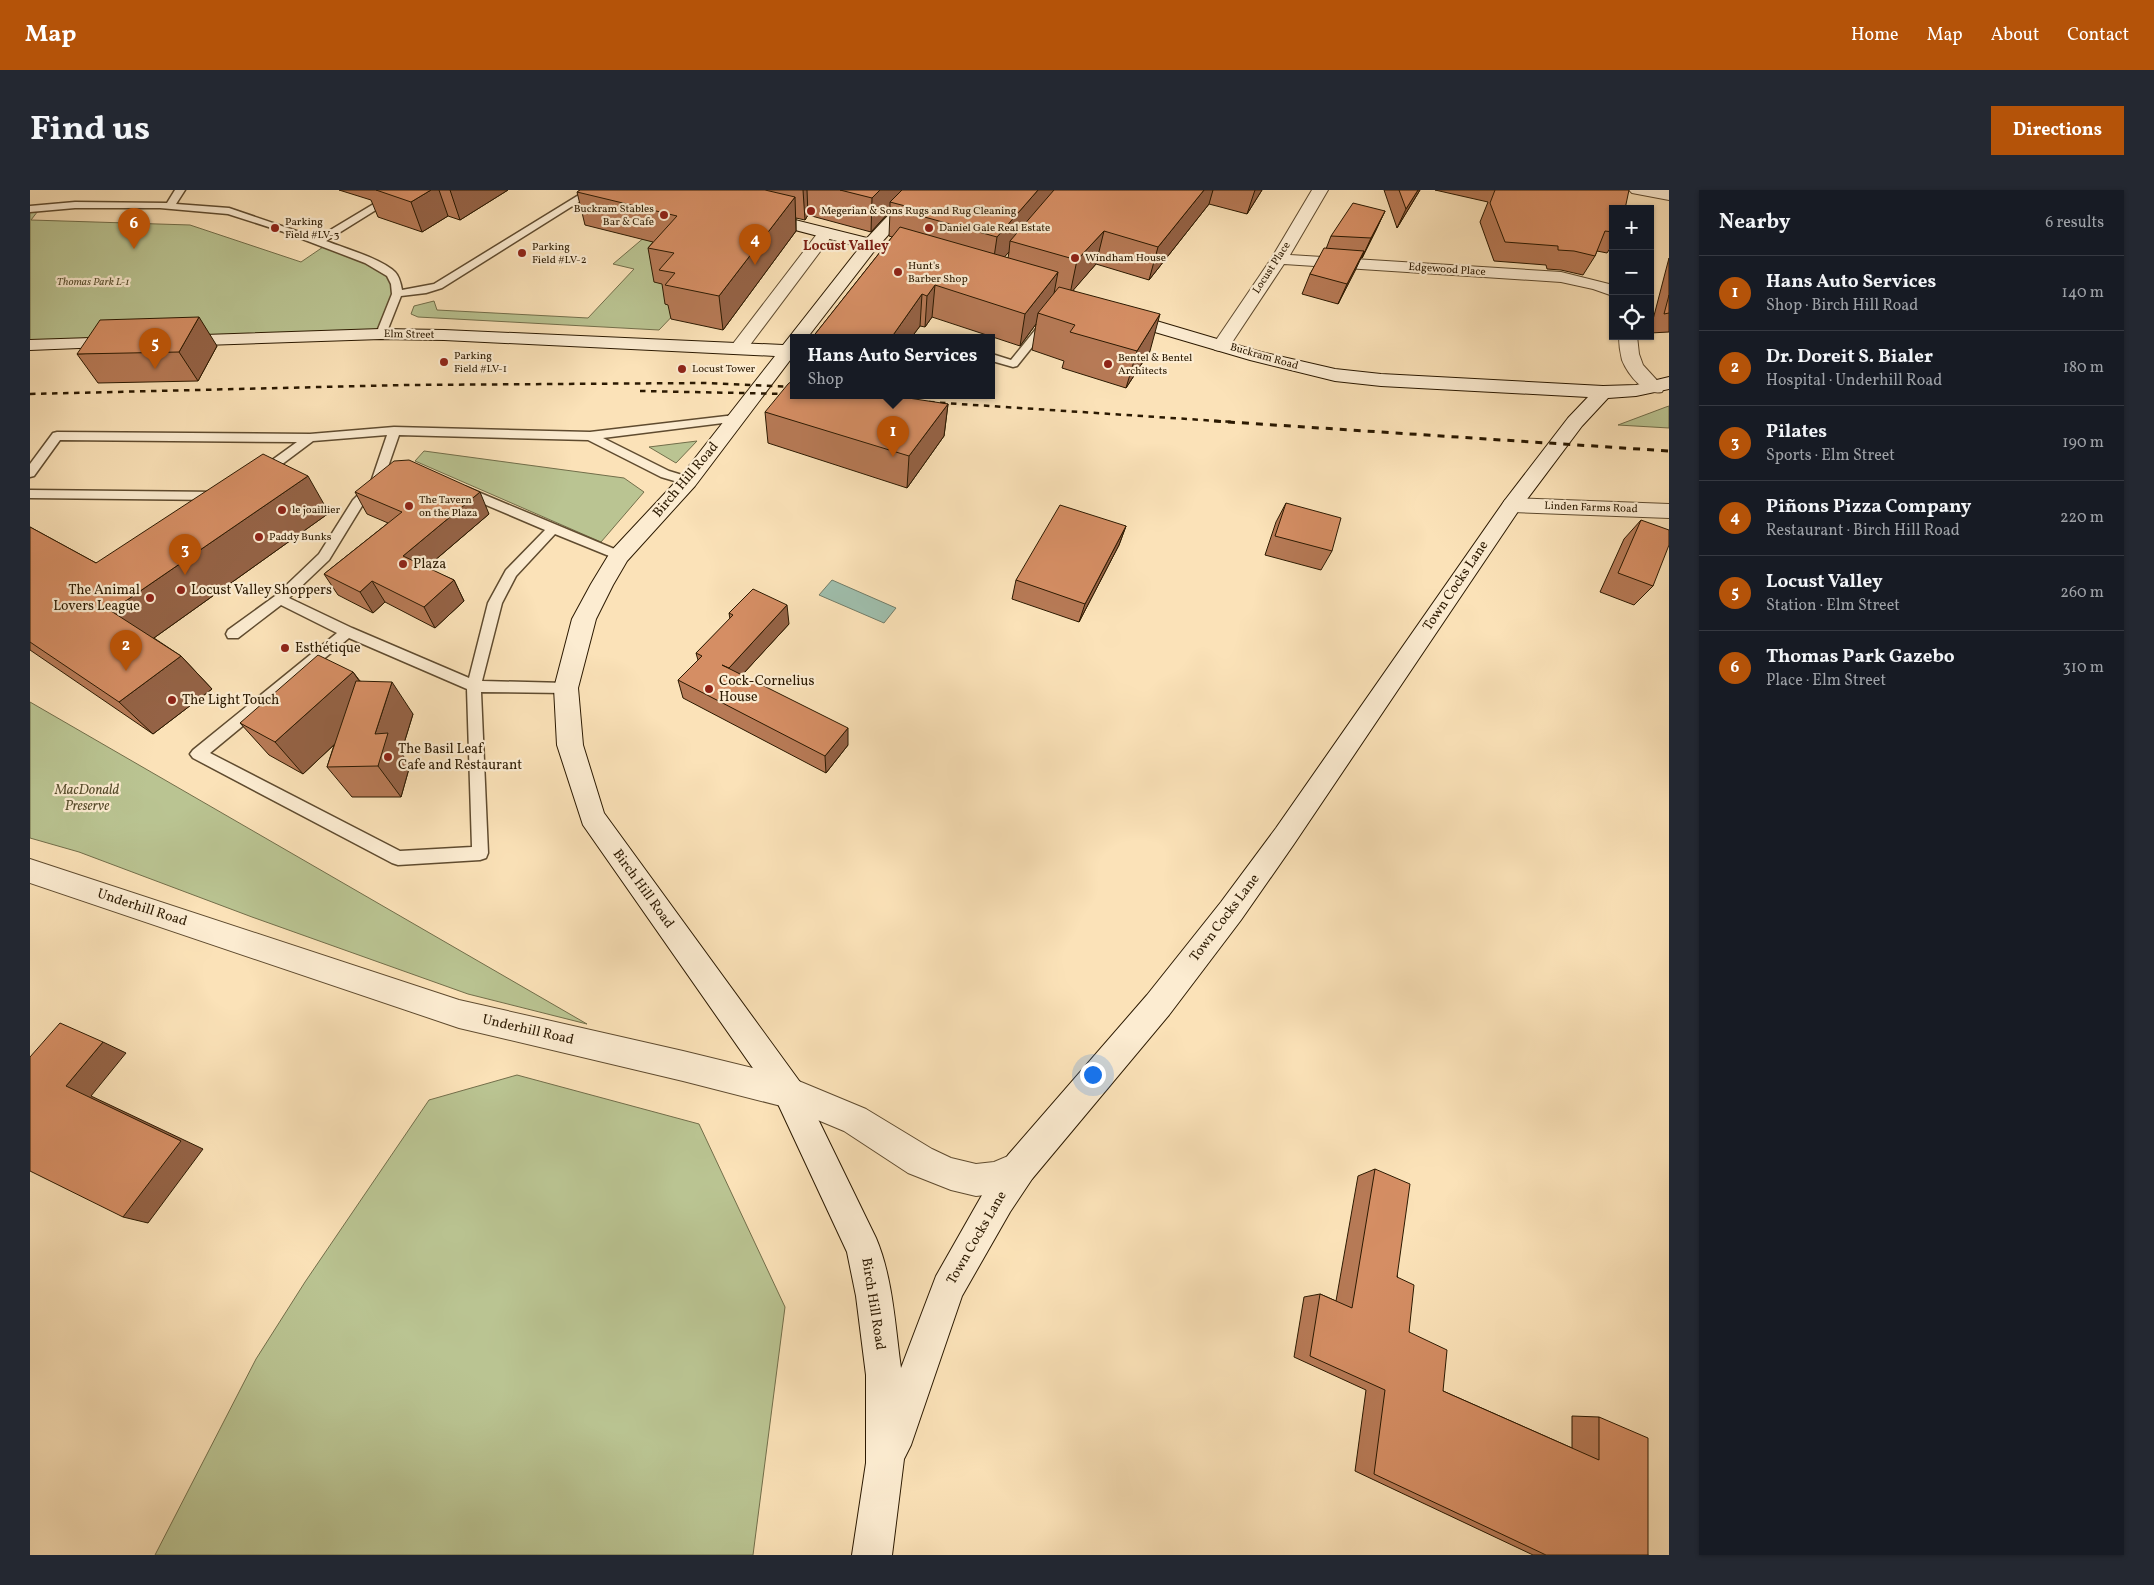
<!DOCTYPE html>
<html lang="en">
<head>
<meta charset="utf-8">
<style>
  :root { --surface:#171b24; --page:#242831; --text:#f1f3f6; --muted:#9ea1a6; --line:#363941; --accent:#b45309 }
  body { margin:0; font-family:Vollkorn,serif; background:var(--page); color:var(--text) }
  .controls { position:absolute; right:15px; top:15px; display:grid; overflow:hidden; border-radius:0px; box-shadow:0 1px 4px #0004 }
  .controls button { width:45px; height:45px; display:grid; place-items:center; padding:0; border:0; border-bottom:1px solid var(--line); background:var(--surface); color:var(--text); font:25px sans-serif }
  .you { position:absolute; left:1062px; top:884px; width:18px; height:18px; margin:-12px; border:4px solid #fff; border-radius:50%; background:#1a73e8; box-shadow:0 0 0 8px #1a73e833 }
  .badge { display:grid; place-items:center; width:32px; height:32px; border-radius:50%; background:var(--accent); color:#fff; font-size:16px; font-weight:700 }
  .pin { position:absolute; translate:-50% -41px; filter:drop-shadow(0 1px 2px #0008) }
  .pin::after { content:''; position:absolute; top:26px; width:18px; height:15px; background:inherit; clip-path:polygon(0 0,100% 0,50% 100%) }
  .popup { position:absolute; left:760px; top:144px; width:205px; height:65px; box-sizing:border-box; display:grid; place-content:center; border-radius:0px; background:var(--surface); filter:drop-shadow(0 1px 4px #0005); font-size:16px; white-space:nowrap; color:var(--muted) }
  .popup b { font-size:19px; color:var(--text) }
  .popup::after { content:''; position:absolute; left:50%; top:100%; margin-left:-10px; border:10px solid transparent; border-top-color:var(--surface) }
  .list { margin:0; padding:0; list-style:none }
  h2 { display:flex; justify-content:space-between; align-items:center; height:65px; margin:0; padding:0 20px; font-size:21px }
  h2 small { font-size:16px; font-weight:400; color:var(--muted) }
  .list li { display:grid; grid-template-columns:32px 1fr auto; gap:15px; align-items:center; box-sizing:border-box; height:75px; padding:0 20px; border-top:1px solid var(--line) }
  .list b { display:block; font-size:19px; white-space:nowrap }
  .list p { margin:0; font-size:16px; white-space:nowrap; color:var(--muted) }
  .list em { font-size:16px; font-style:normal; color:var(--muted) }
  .icon { flex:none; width:28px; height:28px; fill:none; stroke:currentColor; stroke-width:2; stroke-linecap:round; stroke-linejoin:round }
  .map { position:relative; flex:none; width:1639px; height:1365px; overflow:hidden; border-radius:0px }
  header { display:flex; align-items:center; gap:30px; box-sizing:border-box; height:70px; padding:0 25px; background:var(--accent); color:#fff }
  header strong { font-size:24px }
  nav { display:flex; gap:28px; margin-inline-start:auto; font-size:18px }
  .intro { display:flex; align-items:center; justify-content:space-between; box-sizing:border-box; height:120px; padding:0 30px }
  h1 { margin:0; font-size:35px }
  .button { padding:12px 22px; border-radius:0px; background:var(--accent); color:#fff; font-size:18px; font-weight:700 }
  main { display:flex; gap:30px; padding:0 30px }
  aside { flex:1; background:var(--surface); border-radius:0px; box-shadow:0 1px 4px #0004 }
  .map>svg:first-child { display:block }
  .green { fill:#bac492; stroke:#726e4a }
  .water { fill:#9fbeac; stroke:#717c68 }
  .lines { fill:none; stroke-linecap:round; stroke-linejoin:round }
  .lane-casing { stroke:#5f4b2f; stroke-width:3 }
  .street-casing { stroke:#5f4b2f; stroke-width:2 }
  .secondary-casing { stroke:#2b1901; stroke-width:2 }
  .lane { fill:#fcecd1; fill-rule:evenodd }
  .street { fill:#fcecd1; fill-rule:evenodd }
  .secondary { fill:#fcecd1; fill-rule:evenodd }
  .rail-far1 { stroke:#2b1901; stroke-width:2.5; stroke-dasharray:5.5 5.5; stroke-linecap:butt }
  .rail { stroke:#2b1901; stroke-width:3; stroke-dasharray:7 7; stroke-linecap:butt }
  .wall { fill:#b77a56; stroke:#2b1901; fill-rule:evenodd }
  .shaded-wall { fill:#956346; stroke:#2b1901 }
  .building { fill:#d58e64; stroke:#2b1901 }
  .poi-dot { fill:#8f2418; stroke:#fcecd1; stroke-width:2 }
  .labels { text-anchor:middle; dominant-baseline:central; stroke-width:4.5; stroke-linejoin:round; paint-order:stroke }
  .far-poi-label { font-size:11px; fill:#2b1901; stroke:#fcecd1; text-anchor:start }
  .far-street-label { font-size:11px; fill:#2b1901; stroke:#fcecd1 }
  .far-park-label { font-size:11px; font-style:italic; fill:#564c2c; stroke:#fcecd1 }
  .far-quarter-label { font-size:14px; font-weight:bold; fill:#7a1f14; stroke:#fcecd1 }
  .street-label { font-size:14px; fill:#2b1901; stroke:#fcecd1 }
  .poi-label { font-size:14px; fill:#2b1901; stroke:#fcecd1; text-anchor:start }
  .park-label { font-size:14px; font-style:italic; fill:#564c2c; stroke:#fcecd1 }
</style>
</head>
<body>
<header>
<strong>Map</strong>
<nav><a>Home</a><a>Map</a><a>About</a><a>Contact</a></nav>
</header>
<div class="intro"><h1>Find us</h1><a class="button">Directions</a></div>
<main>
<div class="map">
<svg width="1639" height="1365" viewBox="0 0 1639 1365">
  <rect width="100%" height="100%" fill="#fbe2b8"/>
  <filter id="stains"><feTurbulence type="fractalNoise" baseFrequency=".004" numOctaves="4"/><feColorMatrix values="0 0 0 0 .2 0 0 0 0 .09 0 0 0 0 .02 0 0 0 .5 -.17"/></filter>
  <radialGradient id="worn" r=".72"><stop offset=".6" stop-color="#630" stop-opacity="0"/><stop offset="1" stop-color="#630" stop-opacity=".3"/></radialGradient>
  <path class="green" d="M11,17L1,30L160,35L271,72L296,55L361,84L366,94L351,144L0,155V19Z
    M616,46L642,57L649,97L635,114L651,117L629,140L388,127L381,124L384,116L404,111L407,120L558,128L604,79L583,74Z
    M1639,216V238L1588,235L1636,217Z
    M667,251L646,273L619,257Z
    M394,261L594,288L614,302L571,352L385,271Z
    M0,512L557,834L438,804L222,727L49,662L0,648Z
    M487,885L669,934L755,1117L723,1365H125L226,1169L275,1092L399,910Z"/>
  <path class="water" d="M802,390L866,418L854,433L789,405Z"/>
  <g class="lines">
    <defs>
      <path id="lane" d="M145,0H155L146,14L199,18L287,48L367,0H378L296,51C314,58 352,69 365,82C369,86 371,94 372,100L404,94L557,0H568L412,98L396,103L371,106L356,144L351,147L346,144L362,104L361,94L357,86L335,73L254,42L198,24L130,18H45L0,22V16L45,12L137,13Z
        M1018,128L1023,131L987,176L983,177L962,171V164L981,170L1014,129Z
        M705,225L711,229L709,231L573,248L639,281L662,288L664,291L662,294L658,295L631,287L558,250L369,245L351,297L332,316L299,370L259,408L322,438L439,488L458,413L476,380L515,340L428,303L426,300L428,297H436L594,363L595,366L594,369L589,370L525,344L486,386L472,413L452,491L536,493L541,494L543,498L541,502L536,503L451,502L458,663L456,668L450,670L368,675L362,673L163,568L160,564L163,560L307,443L251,415L208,448H198L196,444L198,440L245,406L289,364L323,310L341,292L357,245L283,251L235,287H227L225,284L227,281L267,252L30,250L4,286L0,287V274L23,243L27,242L280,244L364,237L560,242ZM319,448L437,499L442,657L370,661L180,563Z
        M0,300L189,302L195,306L189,310L0,308Z"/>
      <path id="street" d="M1282,0H1298L1260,65L1531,82L1583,95V106L1563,99L1531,92L1254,74L1197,160L1191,161L1185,160L1182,156L1241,69Z
        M1599,0H1639V10L1602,3Z
        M796,38L802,40L804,43L714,163L708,164L702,163L699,159L702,155L790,40Z
        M1589,146H1607L1609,164L1613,175L1634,198L1632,202C1615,206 1598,185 1592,170C1590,162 1589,154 1589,146Z
        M1482,308L1639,314V328L1482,322L1475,320L1472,315L1475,310Z
        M0,669L429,810L653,861L759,887L836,919L902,959L921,968L946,974L964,972L990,961L1002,965L1006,977L1002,989L964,1004L946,1006L921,1000L878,983L814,941L759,918L653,891L429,838L0,693Z"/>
      <path id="secondary" d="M882,0H898L852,52L897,63L899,67L897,71L891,72L845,60L777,148H764V165L665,296L597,371L583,395L566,429L548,498L553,555L574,623L770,892L846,1048C863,1088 865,1136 871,1178L906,1086L956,998L978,965L1117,805L1191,712L1246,638L1475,310L1538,228L1558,207L1351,196L1305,191L1220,170L1084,130L1081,126L1084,122L1090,121L1096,122L1231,162L1305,179L1351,184L1573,196L1606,195L1639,187V199L1606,206L1578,208L1552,236L1489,320L1264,654L1211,730L1139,825L1002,989L980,1022L932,1106L881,1255L874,1269L862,1365H822L836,1273V1185L826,1106L817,1062L748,914L553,635L527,555L524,498L542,429L561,394L581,361L651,286L745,166L414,150L351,149L145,156L139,155L136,151L139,147L145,146L351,139L414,140L753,155L830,57L723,29L721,26L723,23L729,21L837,48Z
        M92,147L98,148L101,152L98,156L0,160V150Z"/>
    </defs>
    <use href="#lane" class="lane-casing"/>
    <use href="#street" class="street-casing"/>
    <use href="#secondary" class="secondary-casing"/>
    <use href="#lane" class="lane"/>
    <use href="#street" class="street"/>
    <use href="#secondary" class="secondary"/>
    <path class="rail-far1" d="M610,201L760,204
      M0,204L374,195L676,193L764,197
      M899,212L1203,232"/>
    <path class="rail" d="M1184,231L1639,261"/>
  </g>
  <path class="wall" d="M309,0H478L430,30L418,26L392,42L348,27L341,10Z
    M550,0H1232L1217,24L1179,14L1119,90L1066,74L1043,100L1120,161L1096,198L1032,178L1034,171L1002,160L1006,134L990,156L902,127L895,137L890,136L881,148H782L862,47L859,46L860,21L841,42L778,25L775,30L766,28V41L693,140L641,129L638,115L635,114L632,94L624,92L618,58L623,52L555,35L547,2ZM979,62L978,68L974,67Z
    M1354,0H1390L1367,38Z
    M1405,0H1599L1583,19V54L1577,63L1567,61L1565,66L1553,85L1531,80L1517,79L1516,75L1464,71L1450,32L1458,12Z
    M1355,21L1346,40L1332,68H1331L1308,114L1272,104L1280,84L1296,59L1301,46Z
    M1639,68V142L1620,143V141Z
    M187,156L168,191L68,193L47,164Z
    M918,214L914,246L877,298L738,253L735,222Z
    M325,302L459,324L396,378L424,390L434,411L405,438L355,412L343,423L308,405L294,384L358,333L337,324Z
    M1256,313L1302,361L1291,380L1235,365L1246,332Z
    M299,323L124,448L151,466L182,499L123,544L0,460V337L66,373Z
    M1611,330L1623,396L1604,415L1570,402L1594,349Z
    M1096,336L1089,355L1049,432L982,409L986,390Z
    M699,423L759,434L712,485L818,555L796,583L653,508L648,490L668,470L666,463L700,429Z
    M323,482L330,491L383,524L371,563L380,575L371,607H322L297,577L304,555L273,584L239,565L210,533Z
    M1345,979L1379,1142L1413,1201L1542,1258V1226L1569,1227L1618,1365H1503L1325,1281L1336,1200L1264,1167L1274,1107L1290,1104L1306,1111L1328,986Z"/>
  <path class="shaded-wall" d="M401,0H409L418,26L392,42L381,12Z
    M420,0H478L430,30Z
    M773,0H777L778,25L775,30Z
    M850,0H879L860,12V21L841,42L842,8Z
    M1008,0H1031L980,51L979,62L962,81L967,47Z
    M1174,0H1183L1179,14L1119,90L1128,57Z
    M1225,0H1232L1217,24Z
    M1388,0H1390L1367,38L1376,19Z
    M765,7L766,41L693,140L689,106Z
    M1355,21L1346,40L1332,68L1341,48Z
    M1074,41L1066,74L1040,104L1047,70Z
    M1334,61L1325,81L1308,114L1317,94Z
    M1028,82L1022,114L1008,123L1006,134L990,156L995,124Z
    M905,95L902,127L895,137L897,106Z
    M892,104L890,136L881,148H861Z
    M1130,124L1120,161L1096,198L1107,161Z
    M169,127L187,156L168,191L149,162Z
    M918,214L914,246L877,298L879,266Z
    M278,286L299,323L114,455L81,421Z
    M450,302L459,324L384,388L373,366Z
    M1096,336L1089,355L1049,432L1055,414Z
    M424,390L434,411L405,438L394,417Z
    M342,391L355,412L343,423L330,402Z
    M757,415L759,434L702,496L699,478Z
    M151,466L182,499L123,544L89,512Z
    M323,482L346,515L273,584L245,552Z
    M362,492L383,524L371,563L380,575L371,607L348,576L345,544Z
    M818,538V555L796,583L795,566Z
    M73,852L96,863L61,906L173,959L118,1033L93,1027L36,896Z"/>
  <path class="building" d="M346,0H401L381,12Z
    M550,0H735L765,7L689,106L635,95L645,83L629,80L644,63L618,58L647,26L547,2Z
    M810,0H850L842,8Z
    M872,0H1008L967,47L880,23L883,18L860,12Z
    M1024,0H1174L1128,57L1074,41L1047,70L980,51Z
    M1369,0H1388L1376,19Z
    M1465,0H1599L1595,19H1583V42L1575,41L1565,66L1544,61L1528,60V56L1475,52L1460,13Z
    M1323,13L1355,21L1341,48L1301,46Z
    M870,37L1028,82L995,124L905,95L897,106L892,104L861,148H782Z
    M1294,58L1334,61L1317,94L1280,84Z
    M1029,97L1130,124L1107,161L1040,142L1045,135L1008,123Z
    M1639,105V123L1634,124Z
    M169,127L149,162L47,164L70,130Z
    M764,189V206H865L918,214L879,266L735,222L758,194Z
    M233,264L278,286L81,421L151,466L89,512L0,452V337L66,373Z
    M379,270L450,302L373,366L424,390L394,417L342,391L330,402L294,384L372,322L325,302L364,271Z
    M1256,313L1311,328L1302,361L1245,346Z
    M1030,315L1096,336L1055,414L986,390Z
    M1611,330L1639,340V355L1623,396L1588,383Z
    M723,399L757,415L699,478L692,475L818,538L795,566L648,490L672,466L666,463L703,425L699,423Z
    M288,465L323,482L245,552L210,533Z
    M326,491L362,492L345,544L358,543L348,576L297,577Z
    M30,833L73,852L36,896L151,951L93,1027L0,981V867Z
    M1345,979L1380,994L1367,1087L1384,1095L1379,1142L1417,1160L1413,1201L1569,1270V1227L1618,1248V1365H1516L1344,1284L1355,1200L1280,1166L1290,1104L1322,1118Z"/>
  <g class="poi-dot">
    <circle cx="781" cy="21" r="5"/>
    <circle cx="634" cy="25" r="5"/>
    <circle cx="245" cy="38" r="5"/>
    <circle cx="899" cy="38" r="5"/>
    <circle cx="492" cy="63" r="5"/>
    <circle cx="1045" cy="68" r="5"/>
    <circle cx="868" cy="82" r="5"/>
    <circle cx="414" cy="172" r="5"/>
    <circle cx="1078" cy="174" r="5"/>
    <circle cx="652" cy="179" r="5"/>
    <circle cx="379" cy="316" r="5"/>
    <circle cx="252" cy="320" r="5"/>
    <circle cx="229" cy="347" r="5"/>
    <circle cx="373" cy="374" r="5"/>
    <circle cx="151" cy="400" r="5"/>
    <circle cx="120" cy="408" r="5"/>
    <circle cx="255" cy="458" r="5"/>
    <circle cx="679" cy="499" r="5"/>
    <circle cx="142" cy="510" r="5"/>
    <circle cx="358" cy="567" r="5"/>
  </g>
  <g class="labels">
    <g class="far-poi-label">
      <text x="624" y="19" text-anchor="end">Buckram Stables<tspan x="624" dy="13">Bar &amp; Cafe</tspan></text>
      <text x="791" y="21">Megerian &amp; Sons Rugs and Rug Cleaning</text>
      <text x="255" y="32">Parking<tspan x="255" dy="13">Field #LV-3</tspan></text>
      <text x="909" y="38">Daniel Gale Real Estate</text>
      <text x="502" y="57">Parking<tspan x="502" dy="13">Field #LV-2</tspan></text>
      <text x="1055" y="68">Windham House</text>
      <text x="878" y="76">Hunt's<tspan x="878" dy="13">Barber Shop</tspan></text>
      <text x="424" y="166">Parking<tspan x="424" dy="13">Field #LV-1</tspan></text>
      <text x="1088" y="168">Bentel &amp; Bentel<tspan x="1088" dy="13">Architects</tspan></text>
      <text x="662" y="179">Locust Tower</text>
      <text x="389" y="310">The Tavern<tspan x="389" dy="13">on the Plaza</tspan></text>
      <text x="262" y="320">le joaillier</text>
      <text x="239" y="347">Paddy Bunks</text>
    </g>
    <g class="far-street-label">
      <text transform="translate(1242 78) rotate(-57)">Locust Place</text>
      <text transform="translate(1417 80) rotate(4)">Edgewood Place</text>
      <text transform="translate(379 145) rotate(1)">Elm Street</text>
      <text transform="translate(1234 167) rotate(16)">Buckram Road</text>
      <text transform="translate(1561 318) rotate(2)">Linden Farms Road</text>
    </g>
    <g class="far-park-label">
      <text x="63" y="92">Thomas Park L-1</text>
    </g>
    <g class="far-quarter-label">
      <text x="816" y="56">Locust Valley</text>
    </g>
    <g class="street-label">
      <text transform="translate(656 290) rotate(-50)">Birch Hill Road</text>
      <text transform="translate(1426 396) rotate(-56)">Town Cocks Lane</text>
      <text transform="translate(613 699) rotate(54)">Birch Hill Road</text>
      <text transform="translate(112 718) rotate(18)">Underhill Road</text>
      <text transform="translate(1195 728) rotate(-53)">Town Cocks Lane</text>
      <text transform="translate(498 840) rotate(13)">Underhill Road</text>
      <text transform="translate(947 1048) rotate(-60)">Town Cocks Lane</text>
      <text transform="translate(843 1114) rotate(81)">Birch Hill Road</text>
    </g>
    <g class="poi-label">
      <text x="383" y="374">Plaza</text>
      <text x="110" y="400" text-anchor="end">The Animal<tspan x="110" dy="16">Lovers League</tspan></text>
      <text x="161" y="400">Locust Valley Shoppers</text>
      <text x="265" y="458">Esthétique</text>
      <text x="689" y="491">Cock-Cornelius<tspan x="689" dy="16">House</tspan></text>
      <text x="152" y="510">The Light Touch</text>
      <text x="368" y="559">The Basil Leaf<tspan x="368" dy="16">Cafe and Restaurant</tspan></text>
    </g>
    <g class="park-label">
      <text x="57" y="600">MacDonald<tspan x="57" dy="16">Preserve</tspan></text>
    </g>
  </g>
  <rect width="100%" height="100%" filter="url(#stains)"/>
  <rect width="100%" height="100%" fill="url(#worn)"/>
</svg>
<div class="controls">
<button>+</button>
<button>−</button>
<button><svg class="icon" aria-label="locate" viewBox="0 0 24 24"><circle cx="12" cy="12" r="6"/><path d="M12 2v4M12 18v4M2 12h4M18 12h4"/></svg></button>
</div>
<div class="you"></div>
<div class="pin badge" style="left:863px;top:267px">1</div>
<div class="popup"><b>Hans Auto Services</b>Shop</div>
<div class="pin badge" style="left:96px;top:481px">2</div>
<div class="pin badge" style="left:155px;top:385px">3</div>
<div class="pin badge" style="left:725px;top:75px">4</div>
<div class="pin badge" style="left:125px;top:179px">5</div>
<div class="pin badge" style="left:104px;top:59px">6</div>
</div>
<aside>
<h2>Nearby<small>6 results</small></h2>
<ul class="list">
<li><span class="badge">1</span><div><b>Hans Auto Services</b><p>Shop · Birch Hill Road</p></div><em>140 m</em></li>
<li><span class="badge">2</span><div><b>Dr. Doreit S. Bialer</b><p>Hospital · Underhill Road</p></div><em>180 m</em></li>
<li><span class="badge">3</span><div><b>Pilates</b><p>Sports · Elm Street</p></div><em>190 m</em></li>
<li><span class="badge">4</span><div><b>Piñons Pizza Company</b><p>Restaurant · Birch Hill Road</p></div><em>220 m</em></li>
<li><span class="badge">5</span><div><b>Locust Valley</b><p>Station · Elm Street</p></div><em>260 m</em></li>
<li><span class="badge">6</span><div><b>Thomas Park Gazebo</b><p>Place · Elm Street</p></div><em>310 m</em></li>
</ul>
</aside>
</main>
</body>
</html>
